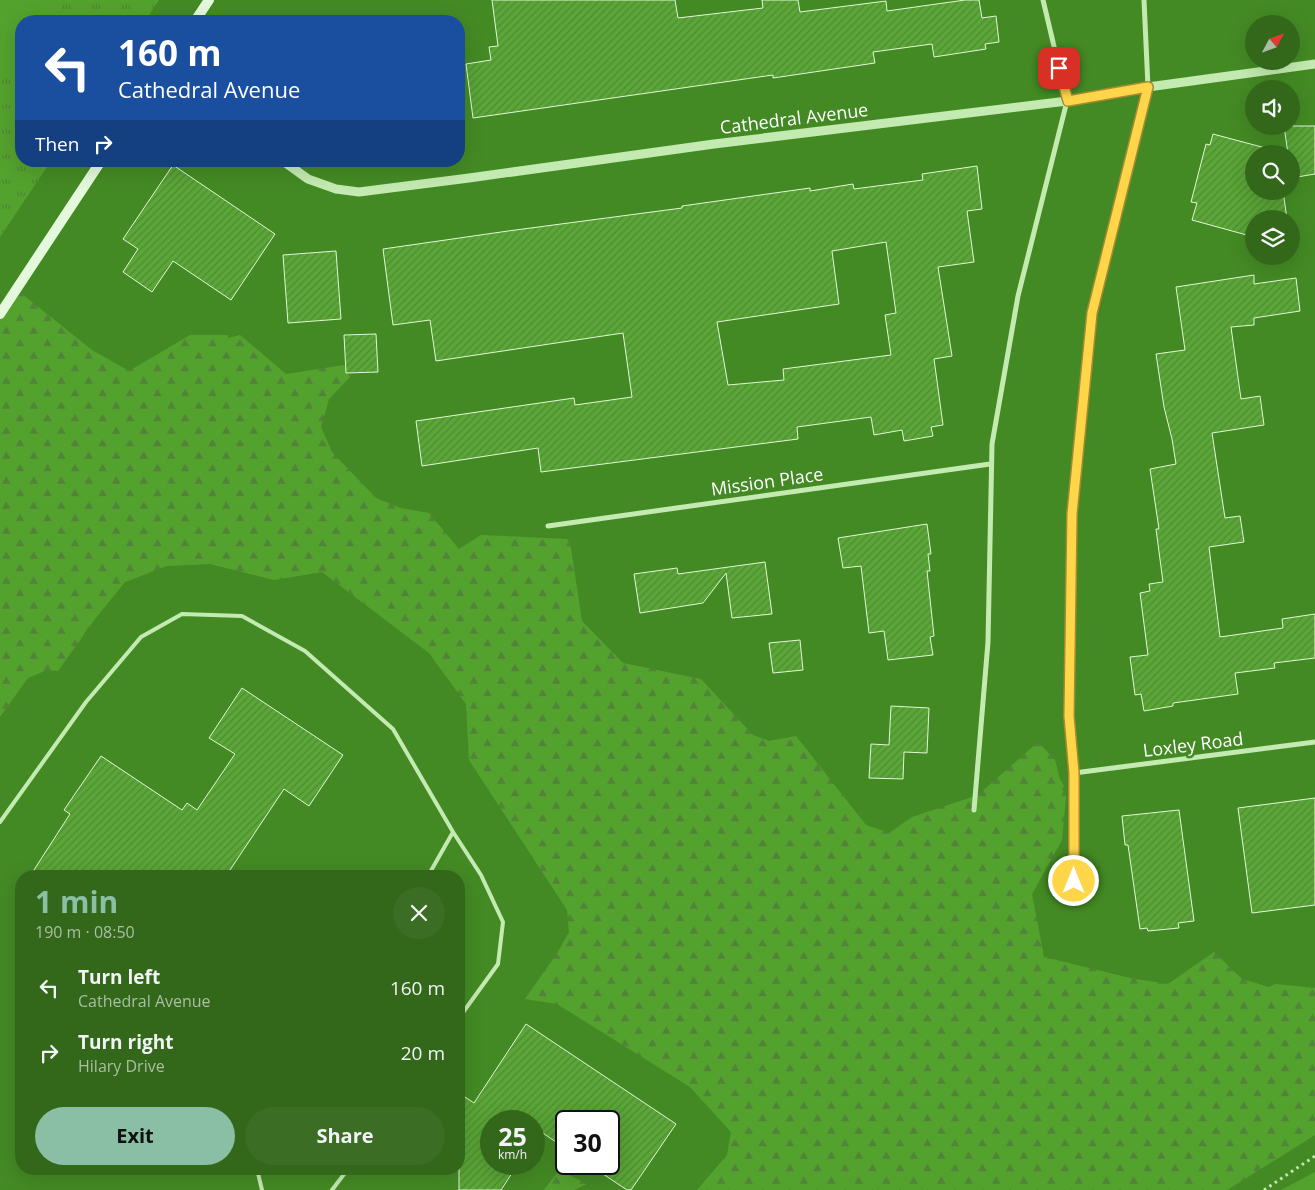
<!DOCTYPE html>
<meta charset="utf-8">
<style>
body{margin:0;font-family:"Open Sans",sans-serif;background:#3b6e24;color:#f1f3f6;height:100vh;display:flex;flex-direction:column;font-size:19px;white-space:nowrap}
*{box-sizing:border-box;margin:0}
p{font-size:16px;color:#a9bea3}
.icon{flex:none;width:28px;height:28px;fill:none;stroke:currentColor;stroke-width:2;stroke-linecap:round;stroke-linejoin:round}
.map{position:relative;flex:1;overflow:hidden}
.sheet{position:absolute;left:15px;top:870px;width:450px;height:305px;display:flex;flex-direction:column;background:#33681b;border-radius:20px;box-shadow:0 5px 20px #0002}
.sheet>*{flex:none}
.hud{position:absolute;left:15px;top:15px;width:450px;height:152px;border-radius:20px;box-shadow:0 5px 20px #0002;background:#1a4fa0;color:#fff;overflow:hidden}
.needle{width:32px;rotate:49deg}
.fabs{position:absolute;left:1245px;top:15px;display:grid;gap:10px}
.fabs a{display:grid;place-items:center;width:55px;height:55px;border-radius:50%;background:#33681b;box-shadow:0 5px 20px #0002;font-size:25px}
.speed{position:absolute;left:480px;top:1110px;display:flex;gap:10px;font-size:25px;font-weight:700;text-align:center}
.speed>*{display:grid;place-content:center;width:65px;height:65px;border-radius:50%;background:#33681b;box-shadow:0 5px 20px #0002;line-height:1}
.speed small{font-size:12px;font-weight:400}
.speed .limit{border:2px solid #111;border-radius:8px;background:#fff;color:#111}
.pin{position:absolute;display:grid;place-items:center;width:42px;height:42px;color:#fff;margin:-21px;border-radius:10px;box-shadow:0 2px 8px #0006}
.me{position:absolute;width:55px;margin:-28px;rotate:0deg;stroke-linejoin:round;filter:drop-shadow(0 0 4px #0008)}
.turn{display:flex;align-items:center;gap:18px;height:105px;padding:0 20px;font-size:22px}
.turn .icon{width:65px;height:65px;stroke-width:2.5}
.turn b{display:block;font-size:35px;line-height:42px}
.then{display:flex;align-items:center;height:48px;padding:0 20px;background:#0003;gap:10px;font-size:19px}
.round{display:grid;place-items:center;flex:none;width:52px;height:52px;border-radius:26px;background:#3b6e24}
.headline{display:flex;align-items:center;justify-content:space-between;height:85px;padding:0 20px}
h1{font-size:30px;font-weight:700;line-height:38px;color:#8abfa5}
.primary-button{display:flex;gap:10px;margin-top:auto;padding:10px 20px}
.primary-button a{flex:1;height:58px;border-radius:30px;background:#8abfa5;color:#111;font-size:20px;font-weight:700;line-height:58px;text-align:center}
.primary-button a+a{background:#3b6e24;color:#f1f3f6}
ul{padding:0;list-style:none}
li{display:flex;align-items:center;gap:15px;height:65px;padding:0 20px}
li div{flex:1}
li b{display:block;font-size:19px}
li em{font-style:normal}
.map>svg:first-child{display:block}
</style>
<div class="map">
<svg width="1315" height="1190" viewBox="0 0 1315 1190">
<defs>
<pattern id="grass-tufts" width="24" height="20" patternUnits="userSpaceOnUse" patternTransform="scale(1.25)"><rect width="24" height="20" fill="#54a22e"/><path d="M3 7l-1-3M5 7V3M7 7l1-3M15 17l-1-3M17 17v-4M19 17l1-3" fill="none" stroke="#518438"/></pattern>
<pattern id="forest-firs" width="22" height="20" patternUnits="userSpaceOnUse" patternTransform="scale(1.25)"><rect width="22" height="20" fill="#54a22e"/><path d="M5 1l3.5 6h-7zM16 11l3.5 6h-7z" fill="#518438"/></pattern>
<pattern id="building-hatch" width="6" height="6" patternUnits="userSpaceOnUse" patternTransform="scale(1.25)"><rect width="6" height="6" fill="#59a734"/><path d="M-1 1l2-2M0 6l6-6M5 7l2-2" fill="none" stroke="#54873c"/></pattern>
</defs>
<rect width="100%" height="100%" fill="#448a24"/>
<path fill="url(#grass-tufts)" d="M 0,0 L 159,0 L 145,21 L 21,21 L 21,161 L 51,161 L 0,237 Z"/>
<path fill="url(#forest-firs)" d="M 17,290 L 92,350 L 129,371 L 190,335 L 228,335 L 228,338 L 240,335 L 286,374 L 344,365 L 350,377 L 329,399 L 321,427 L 332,452 L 376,498 L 400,508 L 429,513 L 459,549 L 481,535 L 567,539 L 570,542 L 582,621 L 623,663 L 701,679 L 753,735 L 769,741 L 796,736 L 866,825 L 889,833 L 912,817 L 978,795 L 1038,742 L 1055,760 L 1060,779 L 1064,786 L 1062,789 L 1066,796 L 1062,840 L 1032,894 L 1044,957 L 1130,978 L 1168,984 L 1214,952 L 1242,979 L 1269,987 L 1275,984 L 1315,988 L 1315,1135 L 1227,1190 L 697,1190 L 727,1155 L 731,1132 L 690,1087 L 557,1004 L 525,999 L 558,952 L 569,932 L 567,910 L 469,760 L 466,704 L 429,653 L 322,572 L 274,580 L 210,564 L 167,566 L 125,582 L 95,619 L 58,671 L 47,670 L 28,678 L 0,717 L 0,317 Z
M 559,1170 L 587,1184 L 574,1190 L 544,1190 Z"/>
<path fill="#54a22e" d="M 0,0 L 52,0 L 38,21 L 21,21 L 21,46 L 0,78 Z
M 1315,1172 L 1315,1190 L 1281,1190 Z"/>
<path fill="url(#building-hatch)" stroke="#e0f8d5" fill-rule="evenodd" d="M 492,0 L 675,0 L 678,18 L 763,8 L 762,0 L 798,0 L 800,12 L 886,1 L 887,11 L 965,0 L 979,0 L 982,18 L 996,16 L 999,42 L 985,44 L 986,49 L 934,57 L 932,44 L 873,52 L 875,63 L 773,78 L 773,75 L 473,118 L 466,64 L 491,60 L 489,47 L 498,46 Z
M 1284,126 L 1315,126 L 1315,174 L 1291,178 L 1291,154 L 1254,154 L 1254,191 L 1283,191 L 1287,219 L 1254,219 L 1254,237 L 1192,220 L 1197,203 L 1191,202 L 1206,144 L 1210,145 L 1213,134 L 1288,154 Z
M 173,165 L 275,234 L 231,300 L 173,261 L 152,292 L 123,272 L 138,249 L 123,239 Z
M 977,166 L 982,209 L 967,211 L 974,262 L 938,267 L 952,356 L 934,359 L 943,425 L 931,427 L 933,436 L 904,441 L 902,430 L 874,435 L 871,417 L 797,427 L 798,439 L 541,472 L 538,448 L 422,466 L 416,421 L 574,398 L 575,405 L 632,397 L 623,333 L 436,361 L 430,320 L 393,325 L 383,249 L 508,231 L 682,208 L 682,206 L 810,188 L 810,191 L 853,184 L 854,189 L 923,180 L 922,174 ZM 886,242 L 896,313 L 885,315 L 891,355 L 783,369 L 784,380 L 728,385 L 717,322 L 839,304 L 832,251 Z
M 336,251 L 341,319 L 288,323 L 283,255 Z
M 1254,275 L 1254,284 L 1296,278 L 1300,311 L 1254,318 L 1254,325 L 1231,327 L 1241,399 L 1260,396 L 1264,425 L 1212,433 L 1225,518 L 1240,516 L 1244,542 L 1209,547 L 1220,637 L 1283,628 L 1282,619 L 1315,614 L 1315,658 L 1274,663 L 1275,668 L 1235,673 L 1238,694 L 1173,703 L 1173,706 L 1144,711 L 1141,694 L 1135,695 L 1130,657 L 1148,655 L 1140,593 L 1150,591 L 1149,584 L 1163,582 L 1156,529 L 1159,529 L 1150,469 L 1176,464 L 1172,439 L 1164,407 L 1156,354 L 1185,350 L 1176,287 Z
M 376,334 L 378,372 L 346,373 L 344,335 Z
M 927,524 L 931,554 L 928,554 L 930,571 L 927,571 L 934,636 L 930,637 L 933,655 L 888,660 L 884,631 L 869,633 L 861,566 L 843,568 L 838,538 Z
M 765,562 L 772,614 L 732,618 L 726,573 L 703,603 L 640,613 L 634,574 L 677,568 L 678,574 Z
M 800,640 L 803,670 L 773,673 L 769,643 Z
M 242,688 L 343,755 L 309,806 L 284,789 L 226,876 L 30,876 L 70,814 L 64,810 L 101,756 L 182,810 L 187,803 L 197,810 L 235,754 L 209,738 Z
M 891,706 L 929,708 L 927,753 L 904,752 L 903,779 L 869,778 L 871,744 L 889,745 Z
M 1315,798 L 1315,905 L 1252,913 L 1238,808 Z
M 1179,810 L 1194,921 L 1178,923 L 1179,928 L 1148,931 L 1147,928 L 1140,929 L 1128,845 L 1125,845 L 1122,816 Z
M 526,1024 L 676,1124 L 631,1190 L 627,1190 L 588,1164 L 609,1164 L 609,1121 L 566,1121 L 566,1149 L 540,1131 L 534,1141 L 534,1121 L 491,1121 L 491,1164 L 518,1164 L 501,1190 L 459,1190 L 459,1093 L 474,1103 Z"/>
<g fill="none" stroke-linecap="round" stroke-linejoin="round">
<path stroke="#c3eab0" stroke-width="3" stroke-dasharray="2.5 4" stroke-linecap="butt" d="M 1264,1190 L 1315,1156"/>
<path stroke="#c3eab0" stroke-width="4" d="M 0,822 L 86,702 L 141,637 L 182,614 L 242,616 L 305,651 L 393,729 L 453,832 L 481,875 L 503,922 L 498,964 L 459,1018
M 428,876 L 453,832
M 257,1169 L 262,1190
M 332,1190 L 348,1169"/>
<path stroke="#c3eab0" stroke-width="5" d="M 548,526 L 990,464
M 1074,773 L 1315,742
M 974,810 L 988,642 L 992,444 L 1018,296 L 1067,101 L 1043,0
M 1073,881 L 1074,773 L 1069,716 L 1072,514 L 1092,313 L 1148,87 L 1144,0"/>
<path stroke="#c3eab0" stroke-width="9" d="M 283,161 L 308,179 L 336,189 L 359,192 L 469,178 L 714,144 L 1067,101 L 1148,87 L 1315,64"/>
<path stroke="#e4f8db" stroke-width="10" d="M 195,21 L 209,0
M 0,314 L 101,161"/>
</g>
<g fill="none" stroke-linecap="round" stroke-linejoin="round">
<defs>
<path id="route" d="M 1059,68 L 1068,101 L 1148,87 L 1092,313 L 1072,514 L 1069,716 L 1074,773 L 1074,881"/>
</defs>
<use href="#route" stroke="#a68a30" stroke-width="12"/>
<use href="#route" stroke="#ffd54a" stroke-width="9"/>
</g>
<g text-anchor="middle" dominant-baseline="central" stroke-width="5" stroke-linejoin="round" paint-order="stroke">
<g font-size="18" fill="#fff" stroke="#448a24">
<text transform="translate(794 118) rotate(-7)">Cathedral Avenue</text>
<text transform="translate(767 481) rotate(-8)">Mission Place</text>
<text transform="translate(1193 744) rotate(-7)">Loxley Road</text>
</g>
</g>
</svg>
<div class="fabs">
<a><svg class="needle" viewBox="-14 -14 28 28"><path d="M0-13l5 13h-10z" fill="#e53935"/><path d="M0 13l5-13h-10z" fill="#a9bea3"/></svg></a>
<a><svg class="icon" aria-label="sound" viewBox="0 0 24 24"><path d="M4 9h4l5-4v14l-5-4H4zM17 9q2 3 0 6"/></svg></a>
<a><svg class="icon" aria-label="search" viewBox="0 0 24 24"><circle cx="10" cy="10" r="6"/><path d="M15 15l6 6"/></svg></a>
<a><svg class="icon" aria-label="layers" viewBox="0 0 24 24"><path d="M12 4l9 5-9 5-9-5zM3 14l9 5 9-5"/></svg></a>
</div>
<div class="speed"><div>25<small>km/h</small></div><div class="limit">30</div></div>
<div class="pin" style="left:1059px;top:68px;background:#d93025"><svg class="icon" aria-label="arrive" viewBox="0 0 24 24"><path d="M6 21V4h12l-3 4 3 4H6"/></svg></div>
<svg class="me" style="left:1074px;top:881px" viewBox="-20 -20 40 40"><circle r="17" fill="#ffd54a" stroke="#fff" stroke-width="3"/><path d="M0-11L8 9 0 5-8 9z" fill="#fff"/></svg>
<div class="hud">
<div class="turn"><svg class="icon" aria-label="left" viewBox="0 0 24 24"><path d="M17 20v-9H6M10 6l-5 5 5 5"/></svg><div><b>160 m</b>Cathedral Avenue</div></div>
<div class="then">Then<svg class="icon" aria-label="right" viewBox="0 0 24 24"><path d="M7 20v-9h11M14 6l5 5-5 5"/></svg></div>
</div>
<section class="sheet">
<div class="headline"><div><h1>1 min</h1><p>190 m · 08:50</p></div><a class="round"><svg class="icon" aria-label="close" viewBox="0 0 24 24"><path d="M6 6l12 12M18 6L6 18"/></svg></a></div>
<ul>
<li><svg class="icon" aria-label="left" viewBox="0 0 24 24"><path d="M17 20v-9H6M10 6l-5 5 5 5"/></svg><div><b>Turn left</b><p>Cathedral Avenue</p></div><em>160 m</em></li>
<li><svg class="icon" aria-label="right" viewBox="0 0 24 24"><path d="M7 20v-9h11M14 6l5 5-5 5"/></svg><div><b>Turn right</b><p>Hilary Drive</p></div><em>20 m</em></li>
</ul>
<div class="primary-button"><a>Exit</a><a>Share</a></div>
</section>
</div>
